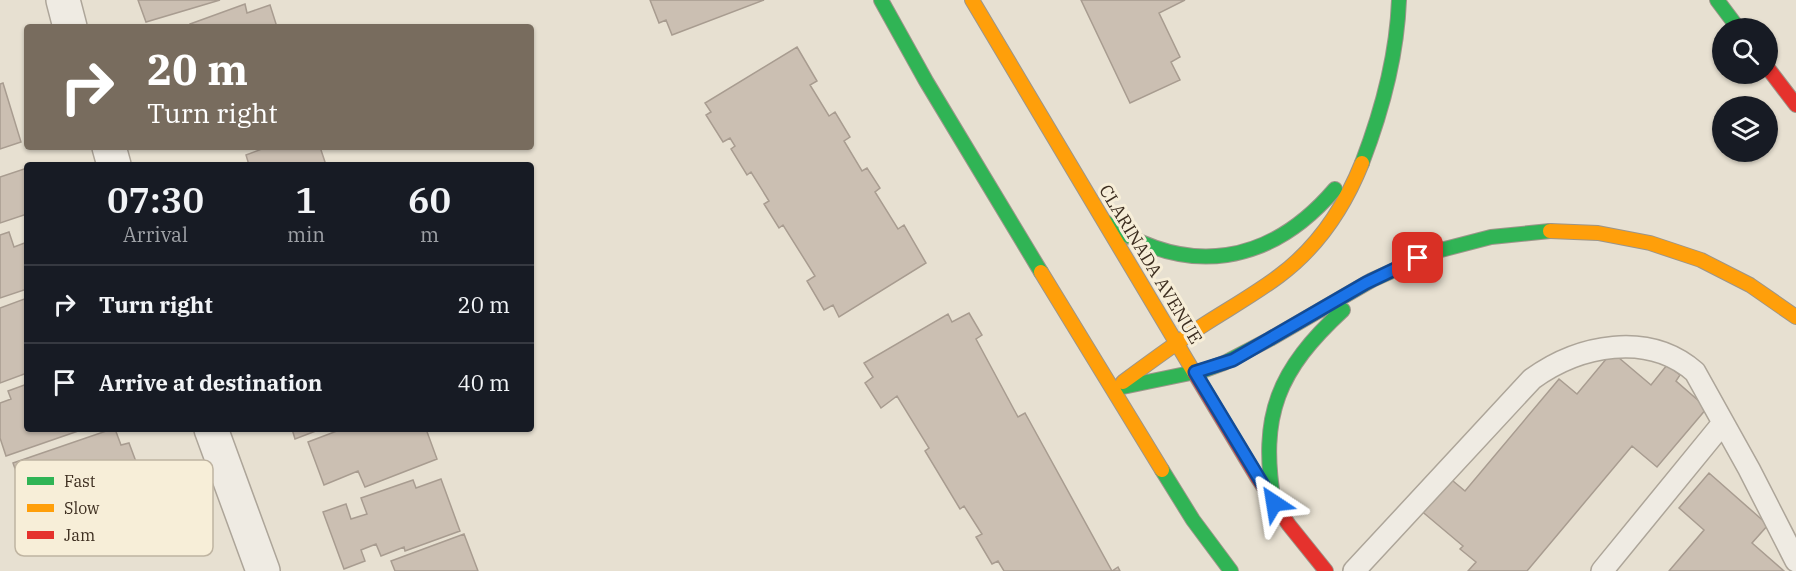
<!DOCTYPE html>
<style>
body{margin:0;font-family:"IBM Plex Serif",serif;background:#242831;color:#f1f3f6;height:100vh;display:flex;flex-direction:column;font-size:22px;white-space:nowrap}
*{box-sizing:border-box;margin:0}
p{font-size:20px;color:#9ea1a6}
.icon{flex:none;width:33px;height:33px;fill:none;stroke:currentColor;stroke-width:2;stroke-linecap:round;stroke-linejoin:round}
.map{position:relative;flex:1;overflow:hidden}
.details{position:absolute;left:24px;top:162px;width:510px;height:270px;display:flex;flex-direction:column;background:#171b24;border-radius:6px;box-shadow:0 2px 4px #0004}
.details>*{flex:none}
.hud{position:absolute;left:24px;top:24px;width:510px;height:126px;border-radius:6px;box-shadow:0 2px 4px #0004;background:#786c5e;color:#fff;overflow:hidden}
.fabs{position:absolute;left:1712px;top:18px;display:grid;gap:12px}
.fabs a{display:grid;place-items:center;width:66px;height:66px;border-radius:50%;background:#171b24;box-shadow:0 2px 4px #0004;font-size:30px}
.pin{position:absolute;display:grid;place-items:center;width:51px;height:51px;color:#fff;margin:-26px;border-radius:12px;box-shadow:0 3px 9px #0006}
.me{position:absolute;width:66px;margin:-33px;rotate:327deg;stroke-linejoin:round;filter:drop-shadow(0 0 4px #0008)}
.turn{display:flex;align-items:center;gap:21px;height:126px;padding:0 24px;font-size:27px}
.turn .icon{width:78px;height:78px;stroke-width:2.5}
.turn b{display:block;font-size:42px;line-height:51px}
.eta{display:flex;justify-content:space-evenly;align-items:center;height:102px;text-align:center}
.eta b{font-size:36px;font-weight:600;line-height:42px}
ul{padding:0;list-style:none}
li{display:flex;align-items:center;gap:18px;height:78px;padding:0 24px;border-top:2px solid #363941}
li div{flex:1}
li b{display:block;font-size:22px}
li em{font-style:normal}
.map>svg:first-child{display:block}
</style>
<div class="map">
<svg width="1796" height="571" viewBox="0 0 1796 571">
<rect width="100%" height="100%" fill="#e7e0d1"/>
<path fill="#cbbfb2" stroke="#a89c90" stroke-width="1.5" d="M 138,0 L 220,0 L 146,22 Z
M 650,0 L 764,0 L 672,35 L 666,20 L 659,23 Z
M 1081,0 L 1185,0 L 1159,13 L 1180,57 L 1171,62 L 1180,80 L 1130,103 Z
M 245,4 L 247,13 L 270,5 L 277,27 L 191,27 L 190,24 Z
M 797,47 L 817,81 L 810,85 L 829,116 L 835,112 L 850,137 L 844,141 L 862,171 L 867,168 L 880,188 L 875,192 L 898,229 L 904,225 L 926,263 L 839,317 L 833,305 L 824,310 L 807,281 L 815,276 L 783,225 L 779,228 L 764,204 L 769,201 L 751,172 L 747,175 L 731,149 L 735,146 L 730,138 L 723,142 L 706,115 L 711,112 L 705,103 Z
M 3,83 L 21,142 L 0,149 L 0,84 Z
M 267,147 L 320,147 L 326,165 L 249,165 L 246,155 Z
M 27,168 L 27,214 L 0,223 L 0,177 Z
M 9,232 L 14,247 L 27,242 L 27,289 L 0,298 L 0,235 Z
M 27,298 L 27,373 L 0,383 L 0,308 Z
M 969,313 L 982,335 L 976,339 L 1018,417 L 1025,413 L 1112,571 L 1118,567 L 1120,571 L 1004,571 L 998,561 L 992,564 L 976,537 L 982,534 L 964,506 L 960,509 L 925,451 L 929,448 L 897,396 L 881,408 L 865,383 L 873,377 L 864,363 L 948,314 L 952,322 Z
M 1612,352 L 1651,385 L 1667,365 L 1680,375 L 1676,381 L 1707,408 L 1657,467 L 1632,446 L 1527,571 L 1468,571 L 1476,562 L 1460,549 L 1463,546 L 1419,509 L 1447,476 L 1465,491 L 1559,379 L 1577,394 Z
M 27,384 L 27,429 L 84,429 L 6,456 L 0,438 L 0,403 L 11,399 L 8,391 Z
M 112,429 L 115,429 L 121,445 L 129,443 L 138,467 L 101,479 L 106,496 L 28,524 L 16,490 L 22,488 L 13,463 Z
M 292,429 L 321,429 L 295,439 Z
M 342,429 L 426,429 L 437,459 L 365,487 L 358,471 L 324,485 L 308,442 Z
M 1709,473 L 1768,525 L 1752,543 L 1784,571 L 1669,571 L 1704,530 L 1679,508 Z
M 441,479 L 460,531 L 405,551 L 404,547 L 381,556 L 376,544 L 361,550 L 365,561 L 344,569 L 323,512 L 346,504 L 351,519 L 367,514 L 361,498 L 413,480 L 416,488 Z
M 464,534 L 478,571 L 395,571 L 391,561 Z"/>
<g fill="none" stroke-linecap="round" stroke-linejoin="round">
<defs>
<path id="lane" d="M 1354,571 L 1532,379 C 1579,345 1648,331 1695,372 L 1749,469 L 1796,561
M 1602,571 L 1723,423"/>
<path id="street" d="M 63,0 L 70,27
M 109,147 L 114,165
M 211,429 L 263,571"/>
<path id="fast" d="M 881,0 L 926,81 L 1041,272
M 1717,0 L 1738,28
M 1362,163 C 1382,111 1397,56 1399,0
M 1105,222 C 1188,278 1270,265 1335,189
M 1113,389 L 1205,370 L 1224,363 L 1270,339 L 1372,280 L 1437,251 L 1491,237 L 1550,231
M 1162,470 L 1193,520 L 1231,571
M 1274,503 C 1259,415 1278,370 1343,310"/>
<path id="slow" d="M 972,0 L 1195,374
M 1550,231 L 1598,233 L 1650,243 L 1701,260 L 1750,285 L 1796,317
M 1041,272 L 1162,470
M 1123,382 C 1150,362 1177,342 1205,324 C 1230,308 1255,294 1279,276 C 1318,247 1344,208 1362,163"/>
<path id="jam" d="M 1767,67 L 1796,105
M 1195,374 L 1257,477 L 1289,525 L 1326,571"/>
</defs>
<use href="#lane" stroke="#ada599" stroke-width="24"/>
<use href="#street" stroke="#ada599" stroke-width="36"/>
<use href="#fast" stroke="#9c958a" stroke-width="16"/>
<use href="#slow" stroke="#9c958a" stroke-width="16"/>
<use href="#jam" stroke="#9c958a" stroke-width="16"/>
<use href="#lane" stroke="#efebe3" stroke-width="21"/>
<use href="#street" stroke="#efebe3" stroke-width="33"/>
<use href="#fast" stroke="#30b455" stroke-width="14"/>
<use href="#slow" stroke="#ff9f0a" stroke-width="14"/>
<use href="#jam" stroke="#e5322d" stroke-width="14"/>
</g>
<g fill="none" stroke-linecap="round" stroke-linejoin="round">
<defs>
<path id="route" d="M 1274,503 L 1195,372 L 1233,360 L 1366,283 L 1418,258"/>
</defs>
<use href="#route" stroke="#114b97" stroke-width="15"/>
<use href="#route" stroke="#1a73e8" stroke-width="10"/>
</g>
<g text-anchor="middle" dominant-baseline="central" stroke-width="6" stroke-linejoin="round" paint-order="stroke">
<g font-size="18" fill="#3d2e20" stroke="#f7eed8">
<text transform="translate(1151 264) rotate(59)">CLARINADA AVENUE</text>
</g>
</g>
<rect x="15" y="460" width="198" height="96" rx="9" fill="#f7eed8" stroke="#bfb4a1" stroke-width="1.5"/>
<rect x="27" y="477" width="27" height="8" fill="#30b455"/>
<rect x="27" y="504" width="27" height="8" fill="#ff9f0a"/>
<rect x="27" y="531" width="27" height="8" fill="#e5322d"/>
<g font-size="16" fill="#3d2e20">
<text x="64" y="487">Fast</text>
<text x="64" y="514">Slow</text>
<text x="64" y="541">Jam</text>
</g>
</svg>
<div class="fabs">
<a><svg class="icon" aria-label="search" viewBox="0 0 24 24"><circle cx="10" cy="10" r="6"/><path d="M15 15l6 6"/></svg></a>
<a><svg class="icon" aria-label="layers" viewBox="0 0 24 24"><path d="M12 4l9 5-9 5-9-5zM3 14l9 5 9-5"/></svg></a>
</div>
<div class="pin" style="left:1418px;top:258px;background:#d93025"><svg class="icon" aria-label="arrive" viewBox="0 0 24 24"><path d="M6 21V4h12l-3 4 3 4H6"/></svg></div>
<svg class="me" style="left:1274px;top:503px" viewBox="-20 -20 40 40"><path d="M0-17L14 15 0 8-14 15z" fill="#1a73e8" stroke="#fff" stroke-width="4"/></svg>
<div class="hud">
<div class="turn"><svg class="icon" aria-label="right" viewBox="0 0 24 24"><path d="M7 20v-9h11M14 6l5 5-5 5"/></svg><div><b>20 m</b>Turn right</div></div>
</div>
<section class="details">
<div class="eta">
<div><b>07:30</b><p>Arrival</p></div>
<div><b>1</b><p>min</p></div>
<div><b>60</b><p>m</p></div>
</div>
<ul>
<li><svg class="icon" aria-label="right" viewBox="0 0 24 24"><path d="M7 20v-9h11M14 6l5 5-5 5"/></svg><div><b>Turn right</b></div><em>20 m</em></li>
<li><svg class="icon" aria-label="arrive" viewBox="0 0 24 24"><path d="M6 21V4h12l-3 4 3 4H6"/></svg><div><b>Arrive at destination</b></div><em>40 m</em></li>
</ul>
</section>
</div>
